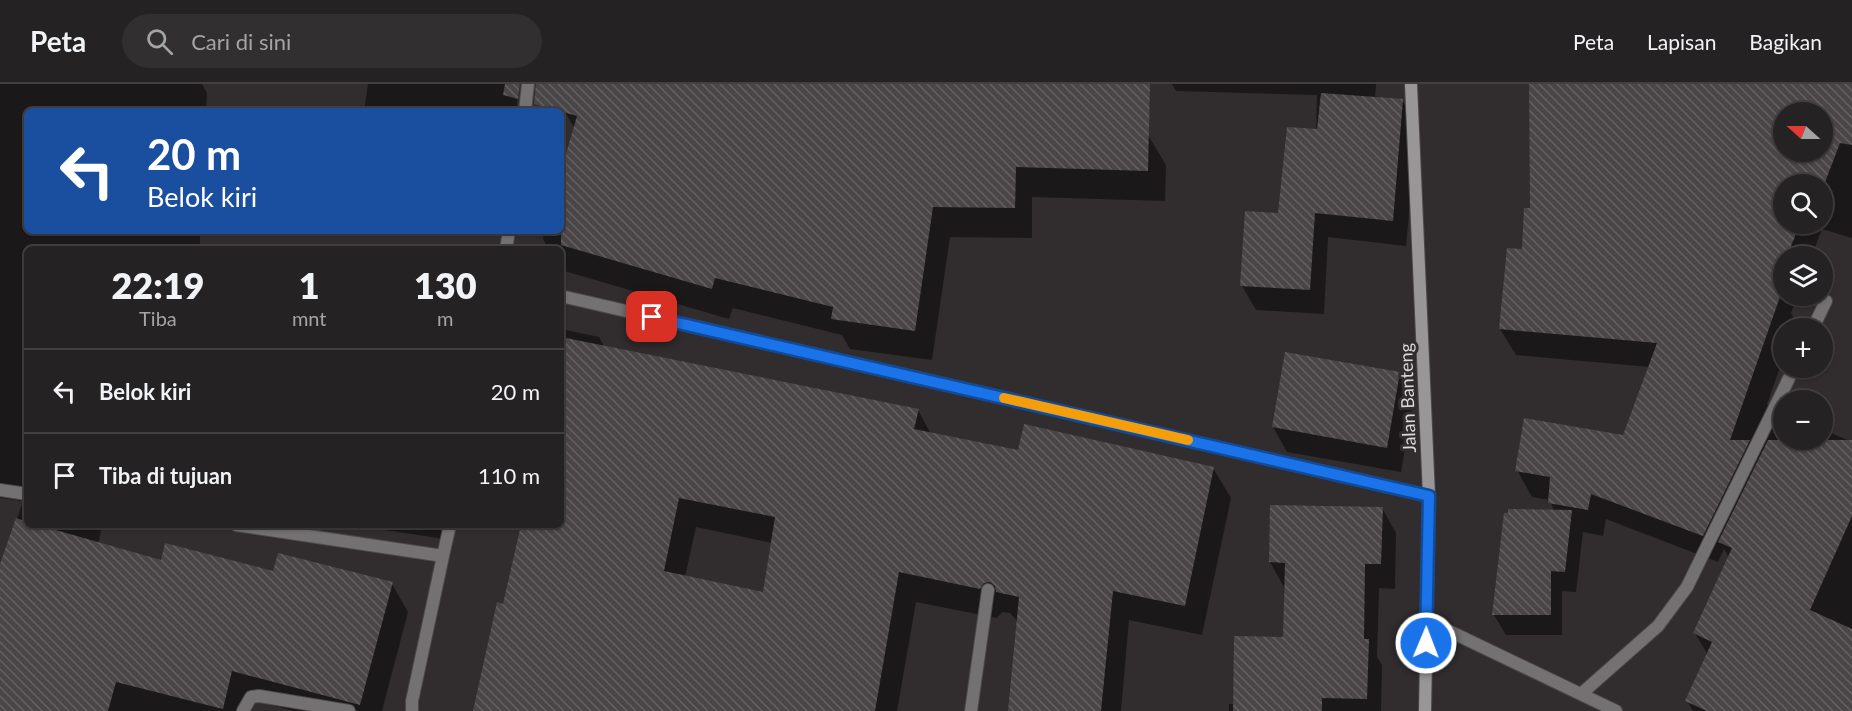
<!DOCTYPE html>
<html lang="id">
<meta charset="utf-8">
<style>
body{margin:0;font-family:Lato,sans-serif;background:#312f30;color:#f1f3f6;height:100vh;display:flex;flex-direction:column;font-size:22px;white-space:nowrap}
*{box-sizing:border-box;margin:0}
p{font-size:20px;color:#a3a4a6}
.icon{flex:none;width:33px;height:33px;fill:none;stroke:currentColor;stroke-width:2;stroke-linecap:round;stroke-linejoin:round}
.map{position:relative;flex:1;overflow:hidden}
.drawer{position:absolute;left:24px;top:162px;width:540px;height:282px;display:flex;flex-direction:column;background:#252223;border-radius:9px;box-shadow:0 2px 4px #0004,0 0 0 2px #423f41}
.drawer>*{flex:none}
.hud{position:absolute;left:24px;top:24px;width:540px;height:126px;border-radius:9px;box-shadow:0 2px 4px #0004,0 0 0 2px #423f41;background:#1a4fa0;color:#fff;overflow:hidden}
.needle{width:39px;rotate:291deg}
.fabs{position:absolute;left:1773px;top:18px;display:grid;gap:12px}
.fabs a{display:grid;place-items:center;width:60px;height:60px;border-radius:50%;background:#252223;box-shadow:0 2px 4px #0004,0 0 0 2px #423f41;font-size:30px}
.pin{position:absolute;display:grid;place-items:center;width:51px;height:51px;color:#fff;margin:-26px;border-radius:12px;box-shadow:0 3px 9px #0006}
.me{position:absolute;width:66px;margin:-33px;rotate:1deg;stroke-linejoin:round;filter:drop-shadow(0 0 4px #0008)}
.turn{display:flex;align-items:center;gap:21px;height:126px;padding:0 24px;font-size:27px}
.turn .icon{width:78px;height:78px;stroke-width:2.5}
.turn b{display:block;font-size:42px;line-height:51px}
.eta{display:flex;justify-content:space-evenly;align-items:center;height:102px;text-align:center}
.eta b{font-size:36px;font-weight:800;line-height:42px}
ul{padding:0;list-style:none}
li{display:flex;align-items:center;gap:18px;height:84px;padding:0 24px;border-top:2px solid #423f41}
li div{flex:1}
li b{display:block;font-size:22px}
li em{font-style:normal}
header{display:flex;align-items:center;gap:36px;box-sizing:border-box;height:84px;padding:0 30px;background:#252223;border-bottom:2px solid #423f41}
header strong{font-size:28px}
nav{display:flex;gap:33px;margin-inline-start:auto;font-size:21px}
.search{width:420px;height:54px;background:#312f30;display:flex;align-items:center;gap:15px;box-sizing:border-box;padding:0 21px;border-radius:33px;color:#a3a4a6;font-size:22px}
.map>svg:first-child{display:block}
</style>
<header>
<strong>Peta</strong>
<div class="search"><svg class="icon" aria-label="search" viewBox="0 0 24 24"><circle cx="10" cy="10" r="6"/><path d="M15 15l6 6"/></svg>Cari di sini</div>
<nav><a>Peta</a><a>Lapisan</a><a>Bagikan</a></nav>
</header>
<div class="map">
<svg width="1852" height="627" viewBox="0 0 1852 627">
<defs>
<pattern id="building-back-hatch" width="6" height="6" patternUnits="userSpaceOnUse" patternTransform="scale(1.5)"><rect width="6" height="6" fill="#4a4648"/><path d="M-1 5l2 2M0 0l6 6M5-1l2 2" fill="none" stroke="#646062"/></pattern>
</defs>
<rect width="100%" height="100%" fill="#312d2f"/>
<path fill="#0007" fill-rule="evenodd" d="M 0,0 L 202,0 L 207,9 L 206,27 L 27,27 L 27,147 L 200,147 L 200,165 L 27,165 L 27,441 L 102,441 L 98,461 L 162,477 L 392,500 L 408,528 L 382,627 L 294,627 L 242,614 L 241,627 L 0,627 L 0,485 L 23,417 L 0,414 Z
M 368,0 L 520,0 L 516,27 L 364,27 Z
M 573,0 L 1035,0 L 1148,51 L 1166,81 L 1165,117 L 1032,113 L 1032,154 L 950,153 L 932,276 L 850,265 L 842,251 L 733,224 L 729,235 L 561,186 L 561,165 L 548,165 L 543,155 L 545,147 L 561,147 L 561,93 L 575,45 L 565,28 Z
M 1172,0 L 1376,0 L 1375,14 L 1402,16 L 1417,41 L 1406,162 L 1328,153 L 1324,230 L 1256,226 L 1242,202 L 1279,131 L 1316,47 L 1317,11 L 1176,7 Z
M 1530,0 L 1852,0 L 1852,154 L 1822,145 L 1812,172 L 1784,172 L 1784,212 L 1797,212 L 1791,229 L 1796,238 L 1793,244 L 1784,244 L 1784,272 L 1767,320 L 1778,339 L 1784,328 L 1784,356 L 1822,356 L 1822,345 L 1852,358 L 1852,627 L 1693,627 L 1687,617 L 1708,571 L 1695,549 L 1729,474 L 1724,465 L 1718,478 L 1606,435 L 1603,452 L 1583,448 L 1576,508 L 1562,507 L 1562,551 L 1506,551 L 1494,531 L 1554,427 L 1550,416 L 1532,413 L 1517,386 L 1624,352 L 1650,283 L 1516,271 L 1500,245 L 1523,166 L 1532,126 ZM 1784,28 L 1822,28 L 1822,68 L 1784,68 ZM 1784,100 L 1822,100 L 1822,140 L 1784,140 Z
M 561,245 L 599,253 L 605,264 L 918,326 L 931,350 L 1019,368 L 1213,384 L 1231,414 L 1202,551 L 1129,536 L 1121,627 L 1009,627 L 1018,538 L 1010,529 L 1002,528 L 997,534 L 916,518 L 897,627 L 475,627 L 505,521 L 522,441 L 561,441 ZM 696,443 L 772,459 L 765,510 L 685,493 Z
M 1399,289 L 1414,314 L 1401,388 L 1287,368 L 1273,343 Z
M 1271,422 L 1382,424 L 1396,449 L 1395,505 L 1379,504 L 1377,573 L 1382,581 L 1381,627 L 1229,627 L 1229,620 L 1234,620 L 1285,555 L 1284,503 L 1270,478 Z
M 352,441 L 446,441 L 444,455 Z"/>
<path fill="url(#building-back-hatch)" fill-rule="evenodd" d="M 505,0 L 520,0 L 518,15 L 503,11 Z
M 536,0 L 1150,0 L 1148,87 L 1016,83 L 1015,124 L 933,123 L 915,247 L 831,235 L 833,223 L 715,194 L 712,205 L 561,161 L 561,87 L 577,32 L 534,20 Z
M 1529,0 L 1852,0 L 1852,61 L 1840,59 L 1822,106 L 1822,100 L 1784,100 L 1784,140 L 1800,140 L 1787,172 L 1784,172 L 1784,183 L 1775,208 L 1781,210 L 1730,356 L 1750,356 L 1703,452 L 1591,410 L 1588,426 L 1548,419 L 1550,393 L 1515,387 L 1524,334 L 1623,351 L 1657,259 L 1499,245 L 1507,164 L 1522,165 L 1524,124 L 1530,124 ZM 1784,28 L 1822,28 L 1822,68 L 1784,68 Z
M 1321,9 L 1403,15 L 1393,137 L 1315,129 L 1310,206 L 1240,202 L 1245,127 L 1278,129 L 1287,43 L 1317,45 Z
M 561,253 L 919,325 L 914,345 L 1018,366 L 1024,340 L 1214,383 L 1185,522 L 1113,507 L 1101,627 L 1008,627 L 1019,513 L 996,508 L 995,502 L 990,498 L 984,499 L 980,505 L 899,488 L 875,627 L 473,627 L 497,518 L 503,520 L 521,441 L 561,441 ZM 679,414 L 775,433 L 763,508 L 664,487 Z
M 1285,268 L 1400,288 L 1387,364 L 1272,343 Z
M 1768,356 L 1852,356 L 1852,432 L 1810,526 L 1852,545 L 1852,627 L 1707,627 L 1685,617 L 1712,558 L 1693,549 L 1732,464 L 1718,458 Z
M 1270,421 L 1383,423 L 1381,480 L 1365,480 L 1364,555 L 1369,555 L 1367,615 L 1322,614 L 1322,627 L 1233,627 L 1234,552 L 1283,553 L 1285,479 L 1269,478 Z
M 1508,425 L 1572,426 L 1565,488 L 1551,487 L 1551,531 L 1492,531 L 1504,429 L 1508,429 Z
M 16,434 L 27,438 L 27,441 L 38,441 L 161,476 L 165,459 L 273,487 L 278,469 L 393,498 L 360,621 L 232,587 L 223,625 L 116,598 L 108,627 L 0,627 L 0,480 Z"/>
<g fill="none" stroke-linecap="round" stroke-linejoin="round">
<defs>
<path id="street" d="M 525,27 L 528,0
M 506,165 L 509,147
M 561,212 L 1429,412
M 1813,244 L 1826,217
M 0,406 L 27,410
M 236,441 L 443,472 L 450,441
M 1426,536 L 1616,627
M 1581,610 L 1658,542 L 1687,503 L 1794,284
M 243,627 L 251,613 L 259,612 L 349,627
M 412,627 L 412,617 L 443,472
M 971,627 L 988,506"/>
<path id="secondary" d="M 1411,0 L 1429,412 L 1425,627"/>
</defs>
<use href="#street" stroke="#4c484a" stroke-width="14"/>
<use href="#secondary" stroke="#4c484a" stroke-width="14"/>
<use href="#street" stroke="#737172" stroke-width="12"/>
<use href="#secondary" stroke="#999698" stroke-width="12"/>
</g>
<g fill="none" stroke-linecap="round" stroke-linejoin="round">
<defs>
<path id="route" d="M 652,233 L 1429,412 L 1426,559"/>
</defs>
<use href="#route" stroke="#114b97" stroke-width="15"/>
<use href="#route" stroke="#1a73e8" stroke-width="10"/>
<path stroke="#f59e0b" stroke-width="10" d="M 1004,314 L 1188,356"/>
</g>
<g text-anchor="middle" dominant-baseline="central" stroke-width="6" stroke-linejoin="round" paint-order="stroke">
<g font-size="18" fill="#dad8d9" stroke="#312d2f">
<text transform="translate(1407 314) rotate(-92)">Jalan Banteng</text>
</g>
</g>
</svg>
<div class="fabs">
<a><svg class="needle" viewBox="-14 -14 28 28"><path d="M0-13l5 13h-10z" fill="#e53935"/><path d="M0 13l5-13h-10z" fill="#a3a4a6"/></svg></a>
<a><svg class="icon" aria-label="search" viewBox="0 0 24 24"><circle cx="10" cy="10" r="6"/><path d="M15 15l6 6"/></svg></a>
<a><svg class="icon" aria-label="layers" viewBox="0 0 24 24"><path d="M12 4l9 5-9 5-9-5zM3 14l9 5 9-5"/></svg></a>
<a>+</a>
<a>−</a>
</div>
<div class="pin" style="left:652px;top:233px;background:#d93025"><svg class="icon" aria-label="arrive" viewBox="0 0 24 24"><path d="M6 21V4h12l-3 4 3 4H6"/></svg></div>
<svg class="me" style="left:1426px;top:559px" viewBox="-20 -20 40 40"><circle r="17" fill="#1a73e8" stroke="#fff" stroke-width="3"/><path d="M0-11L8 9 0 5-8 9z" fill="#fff"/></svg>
<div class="hud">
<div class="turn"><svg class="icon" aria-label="left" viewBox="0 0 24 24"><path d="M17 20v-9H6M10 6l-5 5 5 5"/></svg><div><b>20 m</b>Belok kiri</div></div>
</div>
<section class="drawer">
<div class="eta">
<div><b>22:19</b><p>Tiba</p></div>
<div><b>1</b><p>mnt</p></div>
<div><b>130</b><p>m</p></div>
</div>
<ul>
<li><svg class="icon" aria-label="left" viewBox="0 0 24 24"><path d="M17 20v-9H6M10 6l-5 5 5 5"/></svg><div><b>Belok kiri</b></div><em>20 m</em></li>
<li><svg class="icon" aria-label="arrive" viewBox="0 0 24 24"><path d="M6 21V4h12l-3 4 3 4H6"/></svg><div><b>Tiba di tujuan</b></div><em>110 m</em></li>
</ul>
</section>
</div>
